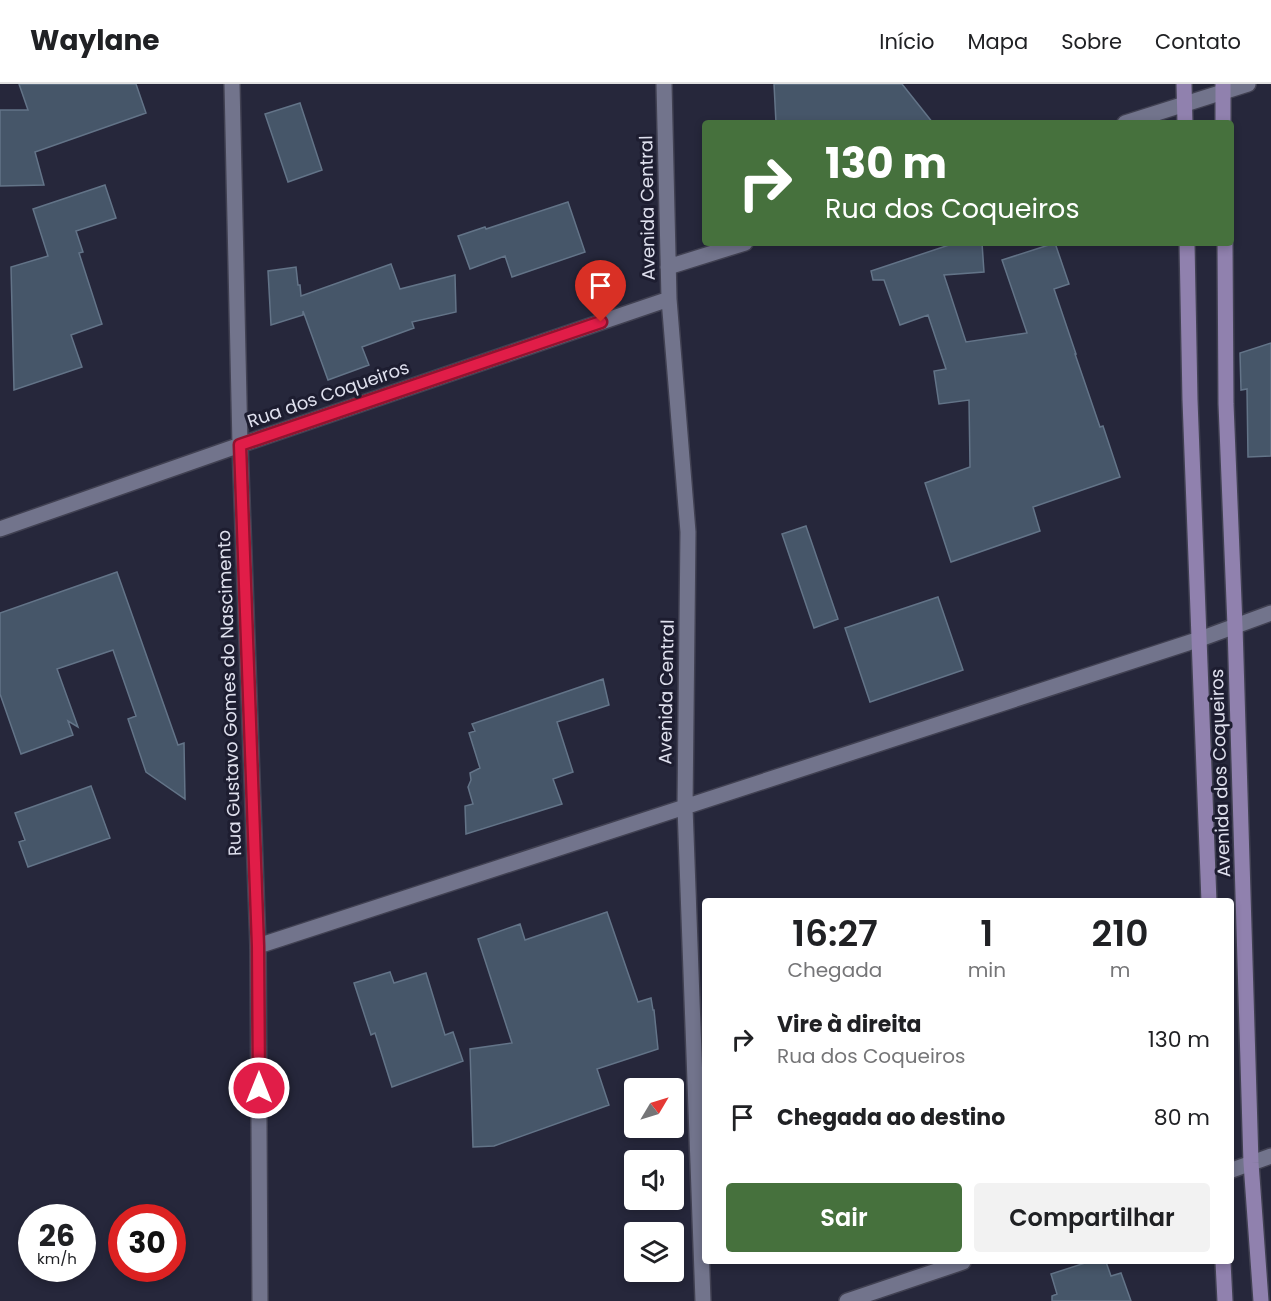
<!DOCTYPE html>
<html lang="pt">
<meta charset="utf-8">
<style>
body{margin:0;font-family:Poppins,sans-serif;background:#f2f2f2;color:#202124;height:100vh;display:flex;flex-direction:column;font-size:22px;white-space:nowrap}
*{box-sizing:border-box;margin:0}
p{font-size:20px;color:#757577}
.icon{flex:none;width:33px;height:33px;fill:none;stroke:currentColor;stroke-width:2;stroke-linecap:round;stroke-linejoin:round}
.map{position:relative;flex:1;overflow:hidden}
.panel{position:absolute;left:702px;top:814px;width:532px;height:366px;display:flex;flex-direction:column;background:#fff;border-radius:6px;box-shadow:0 3px 9px #0003}
.panel>*{flex:none}
.guide{position:absolute;left:702px;top:36px;width:532px;height:126px;border-radius:6px;box-shadow:0 3px 9px #0003;background:#46713d;color:#fff;overflow:hidden}
.needle{width:39px;rotate:52deg}
.buttons{position:absolute;left:624px;top:994px;display:grid;gap:12px}
.buttons a{display:grid;place-items:center;width:60px;height:60px;border-radius:6px;background:#fff;box-shadow:0 3px 9px #0003;font-size:30px}
.speed{position:absolute;left:18px;top:1120px;display:flex;gap:12px;font-size:30px;font-weight:700;text-align:center}
.speed>*{display:grid;place-content:center;width:78px;height:78px;border-radius:50%;background:#fff;box-shadow:0 3px 9px #0003;line-height:1}
.speed small{font-size:15px;font-weight:400}
.speed .limit{border:9px solid #d22;background:#fff;color:#111}
.pin{position:absolute;display:grid;place-items:center;width:51px;height:51px;color:#fff;margin:-62px -26px;border-radius:50% 50% 50% 0;rotate:-45deg;box-shadow:0 0 6px #0007}
.pin .icon{rotate:45deg}
.me{position:absolute;width:66px;margin:-33px;rotate:0deg;stroke-linejoin:round;filter:drop-shadow(0 0 4px #0008)}
.turn{display:flex;align-items:center;gap:21px;height:126px;padding:0 24px;font-size:27px}
.turn .icon{width:78px;height:78px;stroke-width:2.5}
.turn b{display:block;font-size:42px;line-height:51px}
.eta{display:flex;justify-content:space-evenly;align-items:center;height:102px;text-align:center}
.eta b{font-size:36px;font-weight:600;line-height:42px}
.action{display:flex;gap:12px;margin-top:auto;padding:12px 24px}
.action a{flex:1;height:69px;border-radius:6px;background:#46713d;color:#fff;font-size:24px;font-weight:600;line-height:69px;text-align:center}
.action a+a{background:#f2f2f2;color:#202124}
ul{padding:0;list-style:none}
li{display:flex;align-items:center;gap:18px;height:78px;padding:0 24px}
li div{flex:1}
li b{display:block;font-size:22px}
li em{font-style:normal}
header{display:flex;align-items:center;gap:36px;box-sizing:border-box;height:84px;padding:0 30px;background:#fff;border-bottom:2px solid #e0e0e0}
header strong{font-size:28px}
nav{display:flex;gap:33px;margin-inline-start:auto;font-size:21px}
.map>svg:first-child{display:block}
</style>
<header>
<strong>Waylane</strong>
<nav><a>Início</a><a>Mapa</a><a>Sobre</a><a>Contato</a></nav>
</header>
<div class="map">
<svg width="1271" height="1217" viewBox="0 0 1271 1217">
<rect width="100%" height="100%" fill="#26273b"/>
<path fill="#465669" stroke="#637488" stroke-width="1.5" d="M 19,0 L 136,0 L 146,29 L 35,68 L 44,101 L 0,102 L 0,26 L 28,26 Z
M 774,0 L 902,0 L 933,39 L 776,39 Z
M 300,19 L 322,86 L 288,98 L 265,30 Z
M 105,101 L 116,134 L 76,147 L 83,168 L 79,169 L 102,240 L 71,251 L 82,283 L 14,306 L 11,183 L 48,172 L 33,125 Z
M 568,118 L 585,168 L 512,193 L 505,172 L 470,185 L 458,152 L 485,143 L 486,145 Z
M 955,159 L 982,159 L 984,188 L 944,191 L 966,258 L 1027,249 L 1002,176 L 1055,159 L 1069,200 L 1054,205 L 1076,270 L 1075,270 L 1100,343 L 1103,342 L 1120,393 L 1033,423 L 1040,447 L 951,478 L 925,399 L 970,383 L 969,316 L 939,320 L 934,287 L 946,285 L 928,231 L 900,241 L 884,196 L 873,196 L 871,187 Z
M 391,180 L 400,205 L 455,191 L 456,228 L 412,238 L 414,244 L 362,263 L 369,281 L 328,296 L 303,227 L 303,231 L 271,241 L 268,187 L 296,183 L 298,201 L 300,201 L 301,212 Z
M 1271,259 L 1271,372 L 1248,373 L 1247,305 L 1241,306 L 1240,269 Z
M 806,442 L 838,535 L 814,544 L 782,450 Z
M 117,488 L 178,661 L 184,659 L 185,715 L 146,688 L 128,635 L 136,632 L 113,566 L 57,585 L 78,643 L 68,637 L 73,651 L 21,670 L 0,610 L 0,529 Z
M 938,513 L 963,586 L 870,618 L 845,544 Z
M 603,595 L 609,621 L 557,638 L 573,688 L 553,695 L 562,720 L 466,750 L 465,722 L 473,720 L 468,703 L 471,696 L 470,689 L 480,684 L 469,649 L 475,647 L 472,640 Z
M 91,702 L 110,754 L 28,783 L 19,758 L 25,756 L 15,729 Z
M 607,828 L 638,918 L 651,914 L 653,926 L 654,926 L 658,965 L 597,985 L 609,1021 L 494,1062 L 473,1063 L 470,965 L 512,959 L 478,855 L 520,840 L 525,856 Z
M 390,888 L 394,899 L 426,889 L 445,951 L 453,948 L 463,977 L 392,1003 L 375,949 L 371,951 L 354,899 Z
M 1088,1178 L 1106,1178 L 1111,1192 L 1121,1189 L 1131,1217 L 1052,1217 L 1052,1212 L 1057,1210 L 1051,1190 Z"/>
<g fill="none" stroke-linecap="round" stroke-linejoin="round">
<defs>
<path id="street" d="M 232,0 L 240,361 L 258,862 L 260,1217
M 664,0 L 669,215 L 688,448 L 685,723 L 703,1217
M 1125,39 L 1248,0
M 668,183 L 745,159
M 0,445 L 240,361 L 669,215
M 258,862 L 1200,555 L 1271,529
M 1232,1086 L 1271,1072
M 847,1217 L 963,1178"/>
<path id="secondary" d="M 1184,0 L 1185,39
M 1223,0 L 1223,39
M 1187,159 L 1190,316 L 1209,818
M 1225,159 L 1226,320 L 1235,542 L 1251,1079 L 1261,1217
M 1223,1178 L 1225,1217"/>
</defs>
<use href="#street" stroke="#414152" stroke-width="18"/>
<use href="#secondary" stroke="#414152" stroke-width="18"/>
<use href="#street" stroke="#72748c" stroke-width="15"/>
<use href="#secondary" stroke="#9081ae" stroke-width="15"/>
</g>
<g fill="none" stroke-linecap="round" stroke-linejoin="round">
<defs>
<path id="route" d="M 259,1004 L 258,862 L 240,361 L 601,238"/>
</defs>
<use href="#route" stroke="#92132f" stroke-width="15"/>
<use href="#route" stroke="#e11d48" stroke-width="10"/>
</g>
<g text-anchor="middle" dominant-baseline="central" stroke-width="6" stroke-linejoin="round" paint-order="stroke">
<g font-size="18" fill="#dfe0ee" stroke="#1d1d30">
<text transform="translate(647 124) rotate(-91)">Avenida Central</text>
<text transform="translate(328 310) rotate(-19)">Rua dos Coqueiros</text>
<text transform="translate(666 608) rotate(-89)">Avenida Central</text>
<text transform="translate(229 609) rotate(-92)">Rua Gustavo Gomes do Nascimento</text>
<text transform="translate(1220 689) rotate(-92)">Avenida dos Coqueiros</text>
</g>
</g>
</svg>
<div class="buttons">
<a><svg class="needle" viewBox="-14 -14 28 28"><path d="M0-13l5 13h-10z" fill="#e53935"/><path d="M0 13l5-13h-10z" fill="#757577"/></svg></a>
<a><svg class="icon" aria-label="sound" viewBox="0 0 24 24"><path d="M4 9h4l5-4v14l-5-4H4zM17 9q2 3 0 6"/></svg></a>
<a><svg class="icon" aria-label="layers" viewBox="0 0 24 24"><path d="M12 4l9 5-9 5-9-5zM3 14l9 5 9-5"/></svg></a>
</div>
<div class="speed"><div>26<small>km/h</small></div><div class="limit">30</div></div>
<div class="pin" style="left:601px;top:238px;background:#d93025"><svg class="icon" aria-label="arrive" viewBox="0 0 24 24"><path d="M6 21V4h12l-3 4 3 4H6"/></svg></div>
<svg class="me" style="left:259px;top:1004px" viewBox="-20 -20 40 40"><circle r="17" fill="#e11d48" stroke="#fff" stroke-width="3"/><path d="M0-11L8 9 0 5-8 9z" fill="#fff"/></svg>
<div class="guide">
<div class="turn"><svg class="icon" aria-label="right" viewBox="0 0 24 24"><path d="M7 20v-9h11M14 6l5 5-5 5"/></svg><div><b>130 m</b>Rua dos Coqueiros</div></div>
</div>
<section class="panel">
<div class="eta">
<div><b>16:27</b><p>Chegada</p></div>
<div><b>1</b><p>min</p></div>
<div><b>210</b><p>m</p></div>
</div>
<ul>
<li><svg class="icon" aria-label="right" viewBox="0 0 24 24"><path d="M7 20v-9h11M14 6l5 5-5 5"/></svg><div><b>Vire à direita</b><p>Rua dos Coqueiros</p></div><em>130 m</em></li>
<li><svg class="icon" aria-label="arrive" viewBox="0 0 24 24"><path d="M6 21V4h12l-3 4 3 4H6"/></svg><div><b>Chegada ao destino</b></div><em>80 m</em></li>
</ul>
<div class="action"><a>Sair</a><a>Compartilhar</a></div>
</section>
</div>
